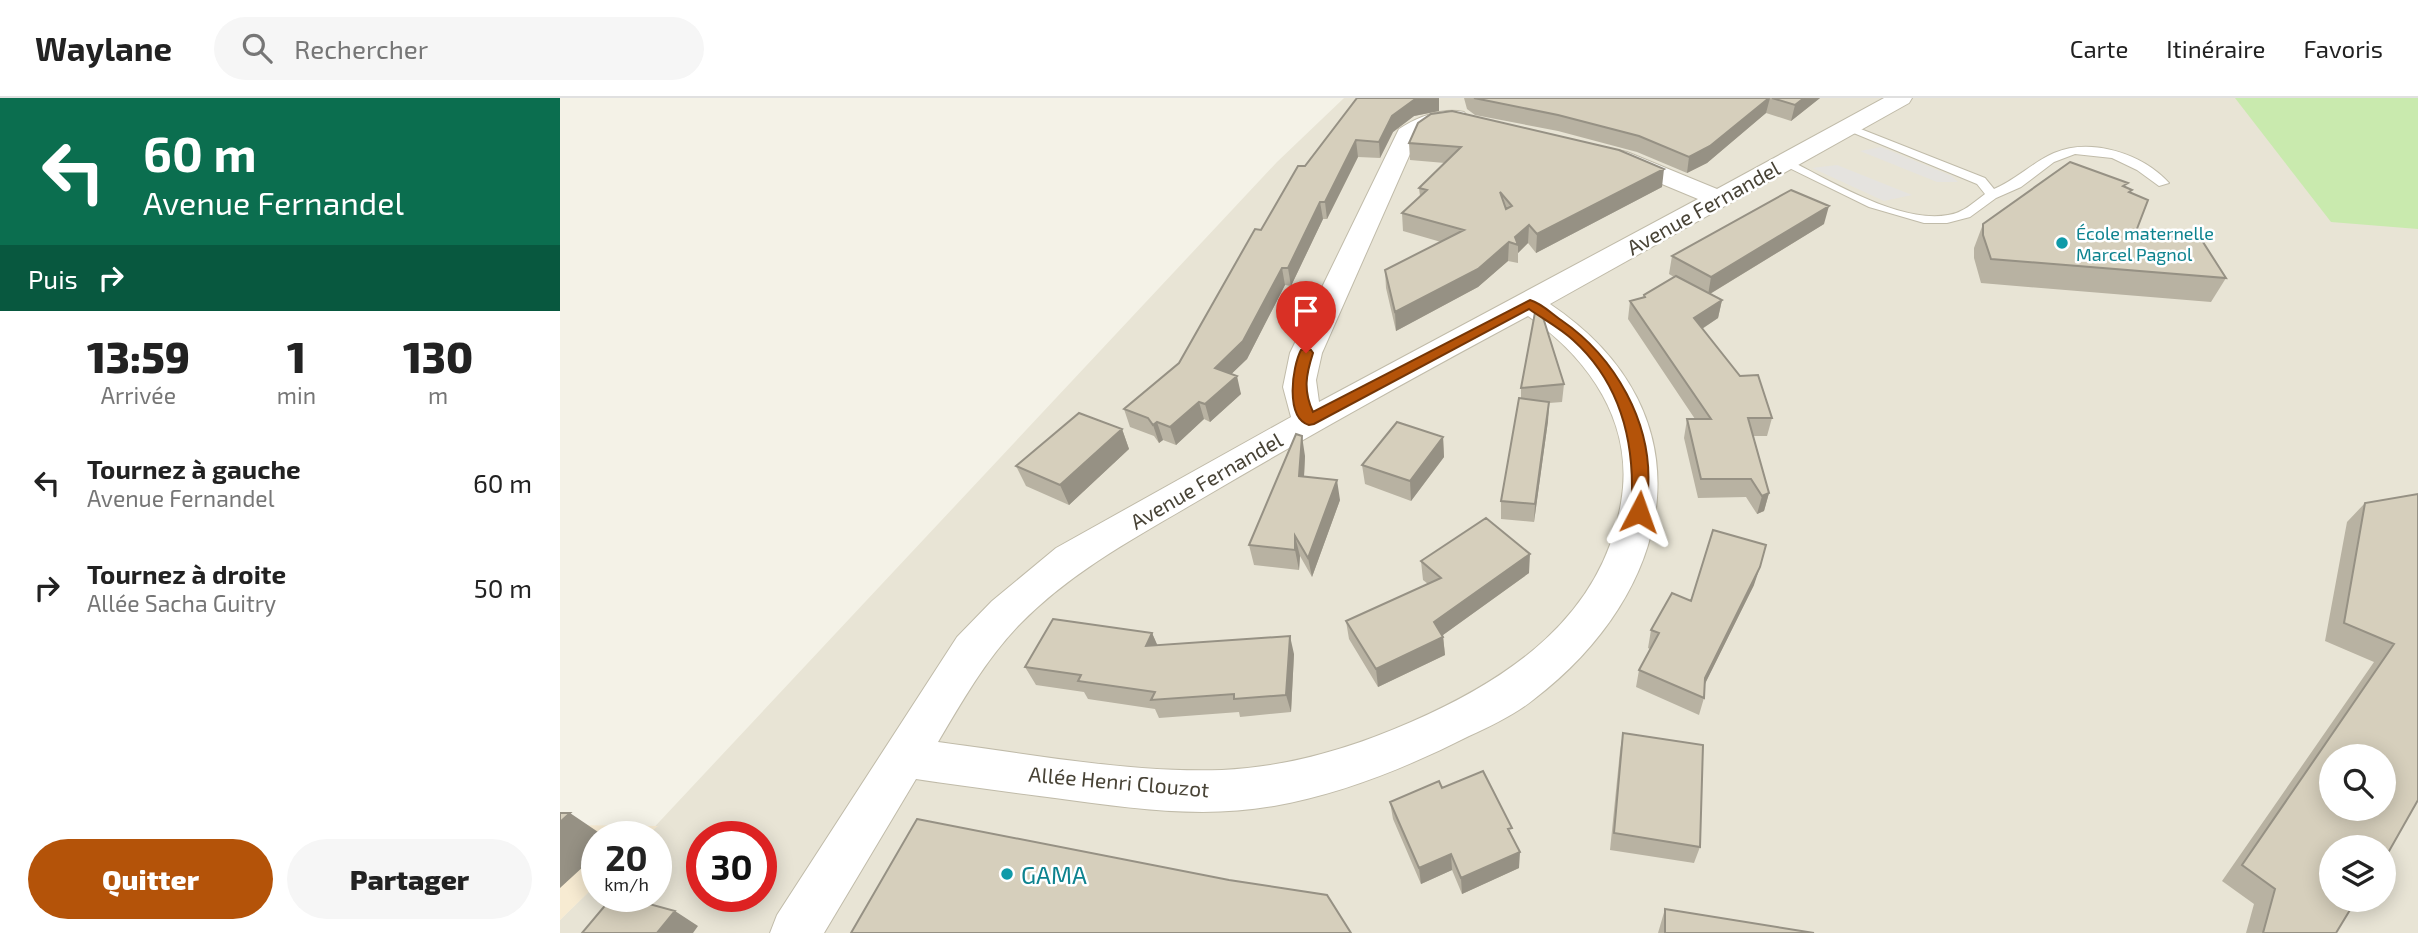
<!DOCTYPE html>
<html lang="fr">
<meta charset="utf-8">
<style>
body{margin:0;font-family:"Exo 2",sans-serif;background:#f6f6f6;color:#222;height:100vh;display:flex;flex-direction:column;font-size:26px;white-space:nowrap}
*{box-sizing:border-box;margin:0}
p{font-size:23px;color:#767676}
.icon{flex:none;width:38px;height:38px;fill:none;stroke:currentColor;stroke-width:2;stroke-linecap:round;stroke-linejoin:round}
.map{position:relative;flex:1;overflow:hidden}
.details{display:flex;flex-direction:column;background:#fff;width:560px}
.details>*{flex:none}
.hud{background:#0b6e4f;color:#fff;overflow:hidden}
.controls{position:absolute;left:1759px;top:646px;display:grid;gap:14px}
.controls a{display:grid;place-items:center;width:77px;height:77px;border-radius:50%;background:#fff;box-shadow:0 4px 18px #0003;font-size:35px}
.speed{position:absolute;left:21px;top:723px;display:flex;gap:14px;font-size:35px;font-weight:700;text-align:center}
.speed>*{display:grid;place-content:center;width:91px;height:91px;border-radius:50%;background:#fff;box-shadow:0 4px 18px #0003;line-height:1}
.speed small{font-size:18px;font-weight:400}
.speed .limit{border:10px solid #d22;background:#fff;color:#111}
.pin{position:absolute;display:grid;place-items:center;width:60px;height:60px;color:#fff;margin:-72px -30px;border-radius:50% 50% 50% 0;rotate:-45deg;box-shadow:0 0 7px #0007}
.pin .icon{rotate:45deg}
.me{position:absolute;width:77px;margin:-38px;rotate:4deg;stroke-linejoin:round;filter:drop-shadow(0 0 5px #0008)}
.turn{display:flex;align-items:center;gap:24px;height:147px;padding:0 28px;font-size:32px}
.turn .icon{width:91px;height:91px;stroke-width:2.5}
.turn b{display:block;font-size:49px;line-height:60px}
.then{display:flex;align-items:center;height:66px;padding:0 28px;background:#0003;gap:14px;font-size:26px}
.eta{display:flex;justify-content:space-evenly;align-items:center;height:119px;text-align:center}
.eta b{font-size:42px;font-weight:800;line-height:49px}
.action{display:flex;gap:14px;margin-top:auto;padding:14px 28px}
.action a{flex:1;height:80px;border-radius:42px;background:#b45309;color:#fff;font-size:28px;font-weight:800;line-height:80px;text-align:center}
.action a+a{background:#f6f6f6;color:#222}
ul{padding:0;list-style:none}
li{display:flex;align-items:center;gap:21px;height:105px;padding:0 28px}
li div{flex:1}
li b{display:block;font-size:26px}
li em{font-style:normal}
header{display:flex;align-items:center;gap:42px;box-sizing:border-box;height:98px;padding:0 35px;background:#fff;border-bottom:2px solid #e0e0e0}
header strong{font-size:33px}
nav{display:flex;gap:38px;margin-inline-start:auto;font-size:24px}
.search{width:490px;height:63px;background:#f6f6f6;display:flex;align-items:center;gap:18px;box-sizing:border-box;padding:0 24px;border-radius:38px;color:#767676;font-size:26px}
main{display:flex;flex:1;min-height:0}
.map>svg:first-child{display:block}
</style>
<header>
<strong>Waylane</strong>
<div class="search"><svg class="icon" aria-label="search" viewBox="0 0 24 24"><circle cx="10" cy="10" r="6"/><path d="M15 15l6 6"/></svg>Rechercher</div>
<nav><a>Carte</a><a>Itinéraire</a><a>Favoris</a></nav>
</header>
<main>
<section class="details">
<div class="hud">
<div class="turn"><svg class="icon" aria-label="left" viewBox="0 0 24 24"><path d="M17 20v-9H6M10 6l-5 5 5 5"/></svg><div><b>60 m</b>Avenue Fernandel</div></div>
<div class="then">Puis<svg class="icon" aria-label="right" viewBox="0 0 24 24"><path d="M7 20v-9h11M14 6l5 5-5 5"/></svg></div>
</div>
<div class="eta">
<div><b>13:59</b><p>Arrivée</p></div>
<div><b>1</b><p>min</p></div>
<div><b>130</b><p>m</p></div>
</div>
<ul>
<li><svg class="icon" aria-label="left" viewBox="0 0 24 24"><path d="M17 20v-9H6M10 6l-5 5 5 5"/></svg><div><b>Tournez à gauche</b><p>Avenue Fernandel</p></div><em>60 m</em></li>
<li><svg class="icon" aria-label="right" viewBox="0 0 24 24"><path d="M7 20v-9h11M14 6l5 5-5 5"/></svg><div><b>Tournez à droite</b><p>Allée Sacha Guitry</p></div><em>50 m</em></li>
</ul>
<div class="action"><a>Quitter</a><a>Partager</a></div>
</section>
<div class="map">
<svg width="1858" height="835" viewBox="0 0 1858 835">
<rect width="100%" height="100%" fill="#f4f2e7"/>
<path fill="#e8e4d5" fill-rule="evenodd" d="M 784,0 L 1858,0 L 1858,835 L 0,835 L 0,822 L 37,786 L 37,798 L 96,798 L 96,738 L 86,738 L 717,64 ZM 1771,658 L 1824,658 L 1824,710 L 1771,710 ZM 142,738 L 201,738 L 201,798 L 142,798 ZM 1771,749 L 1824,749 L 1824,802 L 1771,802 Z"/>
<path fill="#f7ebd2" d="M 0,727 L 98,728 L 86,738 L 37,738 L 37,786 L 0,822 Z"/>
<path fill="#c9eaae" d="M 1675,0 L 1858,0 L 1858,131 L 1771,124 Z"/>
<path fill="#e5e3df" d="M 1321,49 L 1392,78 L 1398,84 L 1377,84 L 1300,53 Z
M 1277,67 L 1352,97 L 1324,103 L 1252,70 Z"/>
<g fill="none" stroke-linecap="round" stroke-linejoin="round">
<defs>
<path id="lane" d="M 1288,26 L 1425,80 L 1434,91 C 1456,82 1473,64 1494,55 C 1531,39 1583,56 1609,85 L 1599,88 L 1577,72 L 1552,60 L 1515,56 L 1494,64 L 1461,89 L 1436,100 L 1410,119 L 1387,125 L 1364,125 L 1309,109 L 1217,64 L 1227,61 C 1269,82 1340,126 1388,117 C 1403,115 1413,105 1425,96 L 1417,86 L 1284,31 L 1282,29 Z"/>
<path id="street" d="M 1324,0 L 1352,0 L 1349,5 L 990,206 C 1154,316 1116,493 973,602 C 954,617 931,628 909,638 C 848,669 782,696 714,708 C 641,721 568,710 495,700 C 449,694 402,688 356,681 L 264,835 L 210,835 L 217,817 L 397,539 L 432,503 L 496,450 L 731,319 L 723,289 L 730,255 L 839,31 C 857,19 882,9 904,14 L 908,19 L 904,24 L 871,31 L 857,40 L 762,255 L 756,282 L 759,304 L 1138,101 L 1049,64 L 1046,59 L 1049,54 L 1058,52 L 1067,54 L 1157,91 ZM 968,218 C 1030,261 1075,326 1061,405 C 1042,519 949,581 851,624 C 792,650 728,669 662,672 C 568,675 472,656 378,644 C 403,602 426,561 460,526 C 514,471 582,436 648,397 C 753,335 860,276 968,218 Z"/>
</defs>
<use href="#lane" stroke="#c0bba9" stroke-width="2"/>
<use href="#street" stroke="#c0bba9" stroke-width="2"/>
<use href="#lane" fill="#fff" fill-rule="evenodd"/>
<use href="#street" fill="#fff" fill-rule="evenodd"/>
</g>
<path fill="#b8b2a2" d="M 797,0 L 879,13 L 854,18 L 833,34 L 820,60 L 798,59 L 767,121 L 763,121 L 731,188 L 725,187 L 687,261 L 671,276 L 681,296 L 650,324 L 644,321 L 616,347 L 603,342 L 599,345 L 594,338 L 570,329 L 564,311 L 619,265 L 701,132 L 745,68 Z
M 904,0 L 1260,0 L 1231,23 L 1206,15 L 1147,65 L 1127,75 L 1077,54 L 998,33 L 915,17 L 907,11 Z
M 858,25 L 1102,89 L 976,155 L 968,145 L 958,155 L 958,165 L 948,163 L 918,189 L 836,233 L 826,190 L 825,172 L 881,144 L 843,133 L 842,115 L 860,98 L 859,90 L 885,65 L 850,62 L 849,45 Z
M 1565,89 L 1570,95 L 1575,136 L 1666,180 L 1651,204 L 1421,185 L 1414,160 L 1414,150 L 1423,126 Z
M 1264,126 L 1150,196 L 1162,202 L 1158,220 L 1142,231 L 1212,320 L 1207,338 L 1193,338 L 1209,395 L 1204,413 L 1197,416 L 1186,399 L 1138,400 L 1124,340 L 1127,321 L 1135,321 L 1068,221 L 1070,203 L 1083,200 L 1084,197 L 1114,179 L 1109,176 L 1112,158 Z
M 1004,286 L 1002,304 L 989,305 L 988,323 L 974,424 L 941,421 L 941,403 L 961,300 L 961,290 Z
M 562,331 L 569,351 L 509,407 L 466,388 L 456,368 Z
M 883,339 L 884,359 L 851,403 L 805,386 L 802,367 Z
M 745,358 L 744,378 L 780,402 L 752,479 L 740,458 L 739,472 L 694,467 L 689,447 Z
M 1858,396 L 1824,749 L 1776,835 L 1686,835 L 1694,806 L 1662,783 L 1814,564 L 1765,543 L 1787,424 L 1805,405 Z
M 861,463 L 969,475 L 883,537 L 885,557 L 818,589 L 789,541 L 786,523 L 868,486 L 863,482 Z
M 1194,487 L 1144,587 L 1144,600 L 1139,617 L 1076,589 L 1079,572 L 1090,551 L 1088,550 L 1091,532 L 1131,503 Z
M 592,535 L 597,547 L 734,556 L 731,614 L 680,619 L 679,614 L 599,620 L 595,611 L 528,601 L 524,594 L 476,587 L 465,569 Z
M 1063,635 L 1140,749 L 1134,765 L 1050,752 L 1060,653 Z
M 882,690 L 952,738 L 959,770 L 902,796 L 892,772 L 861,786 L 833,721 L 830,704 Z
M 1105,811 L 1254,835 L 1098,835 Z"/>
<path fill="#969184" d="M 863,0 L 879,0 L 879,13 L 854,18 L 833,34 L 820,60 L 819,44 L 832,18 L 854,2 Z
M 1210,0 L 1206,15 L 1147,65 L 1127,75 L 1129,59 Z
M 1244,0 L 1260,0 L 1231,23 L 1235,7 Z
M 796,42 L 798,59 L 767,121 L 765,104 Z
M 1104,71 L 1102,89 L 976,155 L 977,136 Z
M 760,104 L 763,121 L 731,188 L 728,170 Z
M 1269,108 L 1264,126 L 1148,197 L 1151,179 Z
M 969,127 L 968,145 L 958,155 L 958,147 L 955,139 Z
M 949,144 L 948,163 L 918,189 L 836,233 L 835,214 Z
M 722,170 L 725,187 L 687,261 L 659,288 L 655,270 Z
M 1162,202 L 1158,220 L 1131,238 L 1134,220 Z
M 677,278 L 681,296 L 650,324 L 645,306 Z
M 639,304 L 644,321 L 616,347 L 610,329 Z
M 989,304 L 988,323 L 974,424 L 975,406 Z
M 597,324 L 603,342 L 599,345 L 593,327 Z
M 562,331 L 569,351 L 509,407 L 500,387 Z
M 742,338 L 745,358 L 743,398 L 739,378 Z
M 883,339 L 884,359 L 851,403 L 850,383 Z
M 777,382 L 780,402 L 752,479 L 748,460 Z
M 1209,395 L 1204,413 L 1197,416 L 1202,398 Z
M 735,438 L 740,458 L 739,472 L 735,452 Z
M 970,456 L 969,475 L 876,542 L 883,539 L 885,557 L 818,589 L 816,571 L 874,524 Z
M 1200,469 L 1194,487 L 1140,596 L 1145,580 Z
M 592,535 L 600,553 L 586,548 Z
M 730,538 L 734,556 L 731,614 L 726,597 Z
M 10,715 L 44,738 L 37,738 L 37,756 L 0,790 L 0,724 Z
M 960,754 L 959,770 L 902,796 L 901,780 Z
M 891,756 L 892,772 L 861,786 L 859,770 Z
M 115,813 L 138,828 L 133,835 L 97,835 Z"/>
<path fill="#d6cfbc" stroke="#969184" stroke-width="2" fill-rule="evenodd" d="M 797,0 L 863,0 L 854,2 L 832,18 L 819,44 L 796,42 L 765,104 L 760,104 L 728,170 L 722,170 L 683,243 L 655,270 L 677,278 L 645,306 L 639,304 L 610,329 L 597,324 L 593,327 L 588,320 L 564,311 L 619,265 L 695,131 L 701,132 L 738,68 L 745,68 Z
M 914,0 L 1209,0 L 1150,48 L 1129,59 L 1079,38 L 998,17 Z
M 1212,0 L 1244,0 L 1235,7 Z
M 892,13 L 1059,52 L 1104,71 L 977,136 L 969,127 L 955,139 L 958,147 L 949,144 L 918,171 L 835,214 L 825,172 L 904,132 L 842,115 L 867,92 L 859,90 L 901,49 L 849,45 L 858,25 L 871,16 ZM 940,94 L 952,108 L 946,111 Z
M 1510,64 L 1568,85 L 1563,88 L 1572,92 L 1569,94 L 1588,102 L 1575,136 L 1641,141 L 1666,180 L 1431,161 L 1423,137 L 1423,126 Z
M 1231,92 L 1269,108 L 1151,179 L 1112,158 Z
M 1116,178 L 1162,202 L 1134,220 L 1180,278 L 1198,277 L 1212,320 L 1188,320 L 1209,395 L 1202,398 L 1191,381 L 1141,381 L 1127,321 L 1151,321 L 1070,203 L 1085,199 L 1084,197 Z
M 976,209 L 981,213 L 1004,286 L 961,290 Z
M 959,300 L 989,304 L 975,406 L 941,403 Z
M 519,315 L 562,331 L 500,387 L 456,368 Z
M 837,324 L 883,339 L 850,383 L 802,367 Z
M 736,336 L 742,338 L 739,378 L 777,382 L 748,460 L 735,438 L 735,452 L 689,447 Z
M 1858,396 L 1858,702 L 1824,762 L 1824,749 L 1771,749 L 1771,802 L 1796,802 L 1776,835 L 1703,835 L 1715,791 L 1682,767 L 1834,546 L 1784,525 L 1805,405 ZM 1771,658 L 1824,658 L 1824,710 L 1771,710 Z
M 926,420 L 970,456 L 874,524 L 883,539 L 816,571 L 786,523 L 881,480 L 861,463 Z
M 1153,432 L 1206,447 L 1200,469 L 1145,580 L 1144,600 L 1079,572 L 1099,535 L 1091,532 L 1112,495 L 1131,503 Z
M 493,521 L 592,535 L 586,548 L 730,538 L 726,597 L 674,601 L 674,596 L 591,602 L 595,594 L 518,583 L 521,577 L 465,569 Z
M 1063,635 L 1143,647 L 1140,749 L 1054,735 Z
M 923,673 L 952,730 L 948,731 L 960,754 L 901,780 L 891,756 L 859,770 L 830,704 L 879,683 L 882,690 Z
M 0,715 L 10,715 L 0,724 Z
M 357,721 L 669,782 L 767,797 L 791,835 L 291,835 Z
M 53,798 L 60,798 L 115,813 L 97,835 L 22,835 Z
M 1105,811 L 1254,835 L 1105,835 Z"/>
<path fill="#b45309" stroke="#753606" stroke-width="2" d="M 970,202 C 981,205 991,215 1001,222 C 1055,259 1093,325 1088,392 C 1087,401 1088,411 1084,418 L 1079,420 L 1071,414 C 1076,350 1064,288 1013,242 C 1000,230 983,221 969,211 L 754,326 L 749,327 C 725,320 732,269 741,252 L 751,252 L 753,255 C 746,277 743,292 753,314 Z"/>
<g fill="#0f9aa8" stroke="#fff" stroke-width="2.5">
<circle cx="1502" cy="145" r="7"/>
<circle cx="447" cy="776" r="7"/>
</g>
<g text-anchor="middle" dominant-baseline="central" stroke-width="5" stroke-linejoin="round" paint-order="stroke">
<g font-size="18" fill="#0d838f" stroke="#fff" text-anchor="start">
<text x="1516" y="135">École maternelle<tspan x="1516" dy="21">Marcel Pagnol</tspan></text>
</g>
<g font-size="21" fill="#484336" stroke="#fff">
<text transform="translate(1143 109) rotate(-29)">Avenue Fernandel</text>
<text transform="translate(646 382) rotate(-30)">Avenue Fernandel</text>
<text transform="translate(559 683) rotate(5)">Allée Henri Clouzot</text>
</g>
<g font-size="24" fill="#0d838f" stroke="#fff" text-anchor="start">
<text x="461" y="776">GAMA</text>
</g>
</g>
</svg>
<div class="controls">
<a><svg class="icon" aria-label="search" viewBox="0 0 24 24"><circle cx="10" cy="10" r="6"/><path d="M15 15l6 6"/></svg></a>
<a><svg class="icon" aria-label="layers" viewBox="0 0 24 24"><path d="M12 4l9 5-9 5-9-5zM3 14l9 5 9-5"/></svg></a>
</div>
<div class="speed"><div>20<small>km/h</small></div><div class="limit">30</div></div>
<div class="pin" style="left:746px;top:255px;background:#d93025"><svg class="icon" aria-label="arrive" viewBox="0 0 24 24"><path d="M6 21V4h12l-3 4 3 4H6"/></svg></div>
<svg class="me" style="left:1079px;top:414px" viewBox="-20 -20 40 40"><path d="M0-17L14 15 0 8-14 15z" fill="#b45309" stroke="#fff" stroke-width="4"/></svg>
</div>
</main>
